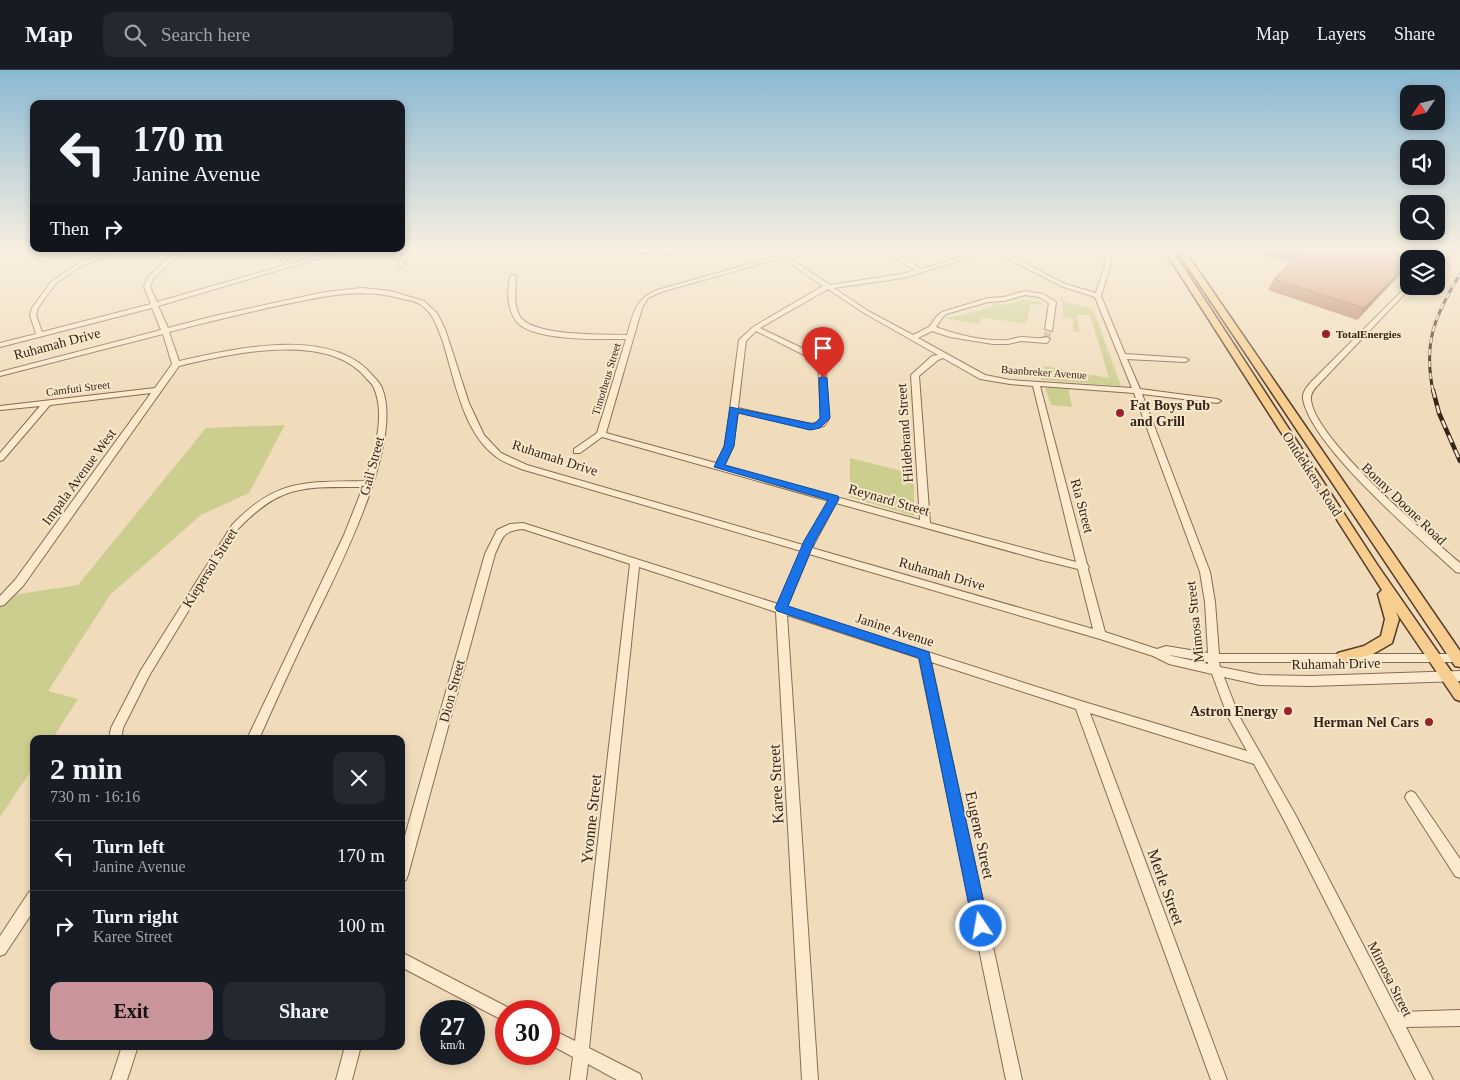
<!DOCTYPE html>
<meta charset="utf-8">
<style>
body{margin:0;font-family:Georgia,serif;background:#242831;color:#f1f3f6;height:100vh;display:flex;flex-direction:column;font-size:19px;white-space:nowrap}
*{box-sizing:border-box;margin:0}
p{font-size:16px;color:#9ea1a6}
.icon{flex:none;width:28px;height:28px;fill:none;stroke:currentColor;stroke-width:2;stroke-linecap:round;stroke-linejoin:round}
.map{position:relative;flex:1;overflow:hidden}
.sheet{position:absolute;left:30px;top:665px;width:375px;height:315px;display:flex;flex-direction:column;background:#171b24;border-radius:10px;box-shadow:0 2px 8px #0003}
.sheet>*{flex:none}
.hud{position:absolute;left:30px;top:30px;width:375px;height:152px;border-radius:10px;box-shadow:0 2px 8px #0003;background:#171b24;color:#f1f3f6;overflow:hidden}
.needle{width:32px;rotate:235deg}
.controls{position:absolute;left:1400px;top:15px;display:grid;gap:10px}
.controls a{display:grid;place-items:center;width:45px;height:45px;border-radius:10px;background:#171b24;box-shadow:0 2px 8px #0003;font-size:25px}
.speed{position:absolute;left:420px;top:930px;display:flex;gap:10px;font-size:25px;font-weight:700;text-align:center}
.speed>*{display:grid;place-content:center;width:65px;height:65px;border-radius:50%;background:#171b24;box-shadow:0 2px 8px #0003;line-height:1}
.speed small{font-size:12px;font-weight:400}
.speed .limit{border:8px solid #d22;background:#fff;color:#111}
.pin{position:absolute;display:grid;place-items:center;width:42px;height:42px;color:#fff;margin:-51px -21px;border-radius:50% 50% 50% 0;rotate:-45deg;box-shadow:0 0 5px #0007}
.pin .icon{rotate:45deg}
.me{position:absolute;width:55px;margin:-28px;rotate:348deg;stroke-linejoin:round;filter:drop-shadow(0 0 4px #0008)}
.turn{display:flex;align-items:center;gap:18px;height:105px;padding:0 20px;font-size:22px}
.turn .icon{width:65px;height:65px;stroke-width:2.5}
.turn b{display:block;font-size:35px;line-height:42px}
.then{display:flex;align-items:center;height:48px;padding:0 20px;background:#0003;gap:10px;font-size:19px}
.round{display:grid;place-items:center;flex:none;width:52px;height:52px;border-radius:10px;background:#242831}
.overview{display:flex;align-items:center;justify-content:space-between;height:85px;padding:0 20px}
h1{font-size:30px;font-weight:700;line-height:38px}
.primary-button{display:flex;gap:10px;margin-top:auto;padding:10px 20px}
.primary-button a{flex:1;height:58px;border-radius:10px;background:#ca949b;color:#111;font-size:20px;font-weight:700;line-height:58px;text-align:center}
.primary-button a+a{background:#242831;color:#f1f3f6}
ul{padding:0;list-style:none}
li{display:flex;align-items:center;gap:15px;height:70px;padding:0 20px;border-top:1px solid #363941}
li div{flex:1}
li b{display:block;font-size:19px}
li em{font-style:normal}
header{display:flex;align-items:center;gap:30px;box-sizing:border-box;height:70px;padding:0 25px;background:#171b24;border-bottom:1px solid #363941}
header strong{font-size:24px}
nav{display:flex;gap:28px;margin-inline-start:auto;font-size:18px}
.search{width:350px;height:45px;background:#242831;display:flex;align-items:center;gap:12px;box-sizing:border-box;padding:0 18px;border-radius:10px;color:#9ea1a6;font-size:19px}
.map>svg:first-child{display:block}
</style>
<header>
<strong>Map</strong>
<div class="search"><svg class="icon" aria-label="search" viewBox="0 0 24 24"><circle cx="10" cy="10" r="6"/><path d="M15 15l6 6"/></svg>Search here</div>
<nav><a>Map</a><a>Layers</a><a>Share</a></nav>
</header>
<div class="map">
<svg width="1460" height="1010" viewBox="0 0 1460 1010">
<rect width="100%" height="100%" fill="#f0dcbb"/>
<path fill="#ccce8f" d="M 1062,226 L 1065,232 L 1093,239 L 1121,316 L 1041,310 L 1044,296 L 1109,308 L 1090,245 L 1076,245 L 1080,262 L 1073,261 L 1073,249 L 1063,247 L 1063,233 L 1058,228 Z
M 1023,230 L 1041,232 L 1042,235 L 1031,234 L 1026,254 L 981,247 L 979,254 L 944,248 L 963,245 L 994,236 L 993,233 L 1004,235 Z
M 1052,315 L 1068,318 L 1072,337 L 1051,335 L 1045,318 Z
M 285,355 L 249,423 L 201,445 L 110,525 L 48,621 L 78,629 L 52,669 L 34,669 L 34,696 L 0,747 L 0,531 L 6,526 L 78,515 L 206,358 Z
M 850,388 L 914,404 L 914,446 L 850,427 Z"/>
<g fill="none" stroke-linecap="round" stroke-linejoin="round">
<path stroke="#cbb79b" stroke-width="7" stroke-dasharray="7 4" stroke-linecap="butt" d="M 1046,269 L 1049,259"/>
<defs>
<path id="minor" d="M 109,181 L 117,181 L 78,198 L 55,214 L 38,238 L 36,245 L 42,262 L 151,234 L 144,217 L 148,207 L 176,181 L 182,181 L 153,209 L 150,217 L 157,232 L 286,195 L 279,187 L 280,181 L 286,181 L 285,187 L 291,194 L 335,181 L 344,181 L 158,236 L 168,258 L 214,246 L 325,222 L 362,218 L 390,221 L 424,231 L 437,243 L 445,259 L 469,333 L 484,365 L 501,383 L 527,395 L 803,475 L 829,431 L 602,367 L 580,383 L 574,383 L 574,379 L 597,363 L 626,269 C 600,269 540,271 520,255 C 507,244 506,220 511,205 L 516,206 C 516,218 513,233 519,245 C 530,267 604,264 627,265 C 634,243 634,230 657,220 L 778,186 L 772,181 L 779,181 L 830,215 L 902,204 L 915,200 L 884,181 L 891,181 L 921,199 L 982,181 L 991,181 L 903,208 L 834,218 L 868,241 L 913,265 L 929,257 L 937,246 L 942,242 L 988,228 L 1004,227 L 1025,221 L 1043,224 L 1056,232 L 1052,261 L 1045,259 L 1049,233 L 1039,227 L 1025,225 L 1004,231 L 988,232 L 946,244 L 942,248 L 936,257 C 956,265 987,272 1008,270 C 1013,269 1018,267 1023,267 C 1031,267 1039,270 1046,267 L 1050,269 L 1047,273 L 1021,271 L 1008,274 L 993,274 L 950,267 L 932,261 L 918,268 L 985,305 L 1010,310 L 1132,318 L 1095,227 L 1061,216 L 993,181 L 1000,181 L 1065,214 L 1096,223 L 1105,194 L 1104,181 L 1110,181 L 1111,194 L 1101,226 L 1125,284 L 1185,288 L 1189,290 L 1185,292 L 1127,289 L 1140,319 L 1217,329 L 1221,331 L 1217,333 L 1142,324 L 1210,502 L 1215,532 L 1219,584 L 1460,584 L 1460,592 L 1219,592 L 1220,597 L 1260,605 L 1311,606 L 1460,601 L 1460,611 L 1311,616 L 1260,615 L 1224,607 L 1239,646 L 1295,744 L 1398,942 L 1460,940 L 1460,956 L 1406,957 L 1433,1010 L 1416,1010 L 1285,752 L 1254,694 L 1090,643 L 1227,1010 L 1211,1010 L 1076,639 L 931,592 L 1022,1010 L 1006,1010 L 919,588 L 787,545 L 818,1010 L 802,1010 L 776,542 L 639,497 L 589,978 L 640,1004 L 642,1010 L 617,1010 L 588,994 L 586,1010 L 570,1010 L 573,987 L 549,974 L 549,958 L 575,971 L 630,494 L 523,459 C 502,461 503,467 495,484 L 408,805 L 406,810 L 401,812 L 401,780 L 485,484 L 497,460 L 510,454 L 523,453 L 778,534 L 801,481 L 521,399 C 512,395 502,392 494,385 C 462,360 454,306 442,269 C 437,256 433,243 421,235 C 416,231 409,230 403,229 C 358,216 317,228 272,237 C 238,245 203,253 169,262 L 179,291 C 233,279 332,255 373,306 C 376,309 380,313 382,318 C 405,374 334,508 308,562 C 291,597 275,633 259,669 L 247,669 L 344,465 L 363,417 C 304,417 281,414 238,459 L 149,606 L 123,658 L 121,669 L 109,669 L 111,658 L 141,600 L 232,455 C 276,409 304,412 365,411 C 374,385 386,345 374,318 C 373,315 370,312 367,309 C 328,260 231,284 179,296 L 23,516 L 4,535 L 0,536 L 0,526 L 15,510 L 151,323 L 50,335 L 3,390 L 0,391 L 0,383 L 40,336 L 0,340 L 0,336 L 155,318 L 172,294 L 163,264 L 0,306 L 0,302 L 161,260 L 152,238 L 0,277 L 0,273 L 36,264 L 30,245 L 32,238 L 51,212 L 74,196 ZM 782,188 L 823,216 L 753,257 L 739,270 L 725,377 L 716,393 L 606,363 L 642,238 L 648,228 L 661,222 ZM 828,219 L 864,243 L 938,285 L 932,286 L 911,305 L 920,450 L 724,396 L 733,377 L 738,342 L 811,359 L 824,356 L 829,349 L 825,289 L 760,258 ZM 756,261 L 818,292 L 821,349 L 818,352 L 811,354 L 738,338 L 745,278 L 746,271 ZM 943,288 L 980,309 L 1010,314 L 1033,316 L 1076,492 L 930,453 L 919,306 L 938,290 ZM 1040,316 L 1134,323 L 1200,502 L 1205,532 L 1208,583 L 1166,576 L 1157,579 L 1105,562 L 1088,499 L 1089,497 L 1087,494 ZM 836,433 L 1041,490 L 1078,499 L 1093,559 L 812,478 ZM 809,484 L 1100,569 L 1153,586 L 1169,594 L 1212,604 L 1228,647 L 1247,681 L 1081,631 L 787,537 ZM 1169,585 L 1208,592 L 1208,594 L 1172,586 Z
M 404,181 L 410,181 L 402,197 L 398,197 L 397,196 Z
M 639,181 L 691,181 L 688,183 L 665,185 L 642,183 Z
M 1416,181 L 1422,181 L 1427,189 L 1421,189 Z
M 1409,214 L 1409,216 L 1412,216 L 1411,217 L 1317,316 C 1314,319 1312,322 1311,326 C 1307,363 1431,468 1460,493 L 1460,503 L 1456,502 C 1419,468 1311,376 1303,329 C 1302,322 1307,317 1311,312 Z
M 1411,721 L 1415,723 L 1460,789 L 1460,808 L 1455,806 L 1407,731 L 1405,727 L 1407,723 Z
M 34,820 L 34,840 L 5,884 L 0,886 L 0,866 L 29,822 Z
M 401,882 L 511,939 L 512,941 L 506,941 L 506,952 L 401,897 Z
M 122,976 L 138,976 L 127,1010 L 111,1010 Z
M 345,976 L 361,976 L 352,1010 L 336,1010 Z"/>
<path id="major" d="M 1165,181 L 1173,181 L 1378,496 L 1460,614 L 1460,631 L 1455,629 L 1396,542 L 1399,549 L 1392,573 L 1373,584 L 1343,592 L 1338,591 L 1336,587 L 1338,583 L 1364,576 L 1381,566 L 1385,549 L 1378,524 L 1382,520 Z
M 1177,181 L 1185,181 L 1460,581 L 1460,597 L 1455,596 Z"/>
</defs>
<use href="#minor" stroke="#886b54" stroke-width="2"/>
<use href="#major" stroke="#553a29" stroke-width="3"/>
<use href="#minor" fill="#fbeace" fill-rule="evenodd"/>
<use href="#major" fill="#f7ce8f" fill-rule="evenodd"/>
<defs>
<path id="rail-far1" d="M 1433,321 C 1423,272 1435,245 1460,204"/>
<path id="rail" d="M 1433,320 L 1439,343 L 1460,391"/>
</defs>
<use href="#rail-far1" stroke="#36251a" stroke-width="3"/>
<use href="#rail" stroke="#36251a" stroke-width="4.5"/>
<use href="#rail-far1" stroke="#f7e7cb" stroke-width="2" stroke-dasharray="6" stroke-linecap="butt"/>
<use href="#rail" stroke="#f7e7cb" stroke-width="2.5" stroke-dasharray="8" stroke-linecap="butt"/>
</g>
<path fill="#b47b5f" d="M 1252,181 L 1393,181 L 1391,183 L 1409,189 L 1409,193 L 1405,199 L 1357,250 L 1268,220 L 1274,209 L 1291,193 Z"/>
<path fill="#92644d" d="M 1409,192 L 1409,193 L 1405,199 L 1357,250 L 1364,238 Z"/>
<path fill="#d18f6e" stroke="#92644d" d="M 1292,181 L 1387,181 L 1412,188 L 1409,189 L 1409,192 L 1364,238 L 1274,209 L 1301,184 Z"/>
<linearGradient id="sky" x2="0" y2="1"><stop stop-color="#8bb9d3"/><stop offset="0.56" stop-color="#f8efe0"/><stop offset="1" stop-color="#f8efe0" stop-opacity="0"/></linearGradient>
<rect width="1460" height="322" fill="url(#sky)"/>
<path fill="#1a73e8" stroke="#114b97" d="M 823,306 L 827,308 L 830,348 L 820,358 L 810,360 L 738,343 L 734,376 L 725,395 L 838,426 L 839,429 L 815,471 L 788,536 L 929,582 L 989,856 L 987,861 L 981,864 L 976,861 L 973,856 L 919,588 L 777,541 L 775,538 L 804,471 L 828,430 L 714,397 L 724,376 L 730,337 L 814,354 L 820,348 L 819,308 Z"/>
<g fill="#9b202b" stroke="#f7e7cb" stroke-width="2">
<circle cx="1326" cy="264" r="5"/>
<circle cx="1120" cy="343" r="5"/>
<circle cx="1288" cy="641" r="5"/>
<circle cx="1429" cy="652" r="5"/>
</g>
<g text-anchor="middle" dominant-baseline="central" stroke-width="4" stroke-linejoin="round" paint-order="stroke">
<g font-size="11" font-weight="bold" fill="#36251a" stroke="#f7e7cb" text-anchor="start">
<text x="1336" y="264">TotalEnergies</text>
</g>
<g font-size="11" fill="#36251a" stroke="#f7e7cb">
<text transform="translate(1044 302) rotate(4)">Baanbreker Avenue</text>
<text transform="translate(606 309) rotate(-73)">Timotheus Street</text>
<text transform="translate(78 318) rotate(-7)">Camfuti Street</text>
</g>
<g font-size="14" fill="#36251a" stroke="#f7e7cb">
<text transform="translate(57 274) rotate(-15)">Ruhamah Drive</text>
<text transform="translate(905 363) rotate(-94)">Hildebrand Street</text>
<text transform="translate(555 388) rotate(18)">Ruhamah Drive</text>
<text transform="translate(372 396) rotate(-75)">Gail Street</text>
<text transform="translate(1312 404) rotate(57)">Ontdekkers Road</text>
<text transform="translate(79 407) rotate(-54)">Impala Avenue West</text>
<text transform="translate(889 430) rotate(16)">Reynard Street</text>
<text transform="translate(1404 434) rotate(44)">Bonny Doone Road</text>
<text transform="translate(1082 436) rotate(75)">Ria Street</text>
<text transform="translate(210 498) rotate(-58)">Kiepersol Street</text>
<text transform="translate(942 504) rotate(16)">Ruhamah Drive</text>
<text transform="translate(1195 552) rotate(-96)">Mimosa Street</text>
<text transform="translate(895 560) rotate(18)">Janine Avenue</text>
<text transform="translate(1336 594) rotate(-1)">Ruhamah Drive</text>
<text transform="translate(452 621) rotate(-75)">Dion Street</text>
<text transform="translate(1390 909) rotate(63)">Mimosa Street</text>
</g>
<g font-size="14" font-weight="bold" fill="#36251a" stroke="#f7e7cb" text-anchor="end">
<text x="1130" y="335" text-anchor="start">Fat Boys Pub<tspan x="1130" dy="16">and Grill</tspan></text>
<text x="1278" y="641">Astron Energy</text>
<text x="1419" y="652">Herman Nel Cars</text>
</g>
<g font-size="16" fill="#36251a" stroke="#f7e7cb">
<text transform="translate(776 714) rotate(-93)">Karee Street</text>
<text transform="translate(591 749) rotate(-84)">Yvonne Street</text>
<text transform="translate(980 765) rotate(78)">Eugene Street</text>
<text transform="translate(1166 817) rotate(70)">Merle Street</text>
</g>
</g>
</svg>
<div class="controls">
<a><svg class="needle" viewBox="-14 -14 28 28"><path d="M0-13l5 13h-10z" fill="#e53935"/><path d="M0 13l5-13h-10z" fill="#9ea1a6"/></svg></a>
<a><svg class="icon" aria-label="sound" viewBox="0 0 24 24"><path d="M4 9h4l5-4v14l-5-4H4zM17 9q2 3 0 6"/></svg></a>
<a><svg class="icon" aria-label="search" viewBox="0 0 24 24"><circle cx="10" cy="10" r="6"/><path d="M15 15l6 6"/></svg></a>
<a><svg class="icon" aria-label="layers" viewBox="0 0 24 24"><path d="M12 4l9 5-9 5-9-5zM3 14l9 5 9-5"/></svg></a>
</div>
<div class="speed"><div>27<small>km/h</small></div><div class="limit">30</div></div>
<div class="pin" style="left:823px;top:308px;background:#d93025"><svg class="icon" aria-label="arrive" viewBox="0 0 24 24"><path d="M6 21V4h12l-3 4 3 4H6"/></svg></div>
<svg class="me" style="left:981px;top:856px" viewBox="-20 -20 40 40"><circle r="17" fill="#1a73e8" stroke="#fff" stroke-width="3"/><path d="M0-11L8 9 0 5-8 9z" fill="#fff"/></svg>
<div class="hud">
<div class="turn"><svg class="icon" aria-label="left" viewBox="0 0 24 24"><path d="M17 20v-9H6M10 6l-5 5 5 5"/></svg><div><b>170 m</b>Janine Avenue</div></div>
<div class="then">Then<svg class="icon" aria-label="right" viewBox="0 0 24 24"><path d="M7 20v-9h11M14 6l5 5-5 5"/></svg></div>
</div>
<section class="sheet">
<div class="overview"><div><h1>2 min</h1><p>730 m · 16:16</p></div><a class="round"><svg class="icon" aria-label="close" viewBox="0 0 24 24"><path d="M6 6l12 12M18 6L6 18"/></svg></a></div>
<ul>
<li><svg class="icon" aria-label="left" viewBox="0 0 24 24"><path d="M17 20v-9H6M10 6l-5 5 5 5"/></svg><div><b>Turn left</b><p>Janine Avenue</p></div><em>170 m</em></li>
<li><svg class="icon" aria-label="right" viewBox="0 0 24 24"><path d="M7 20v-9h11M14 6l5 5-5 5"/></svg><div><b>Turn right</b><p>Karee Street</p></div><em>100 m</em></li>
</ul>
<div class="primary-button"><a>Exit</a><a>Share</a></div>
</section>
</div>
